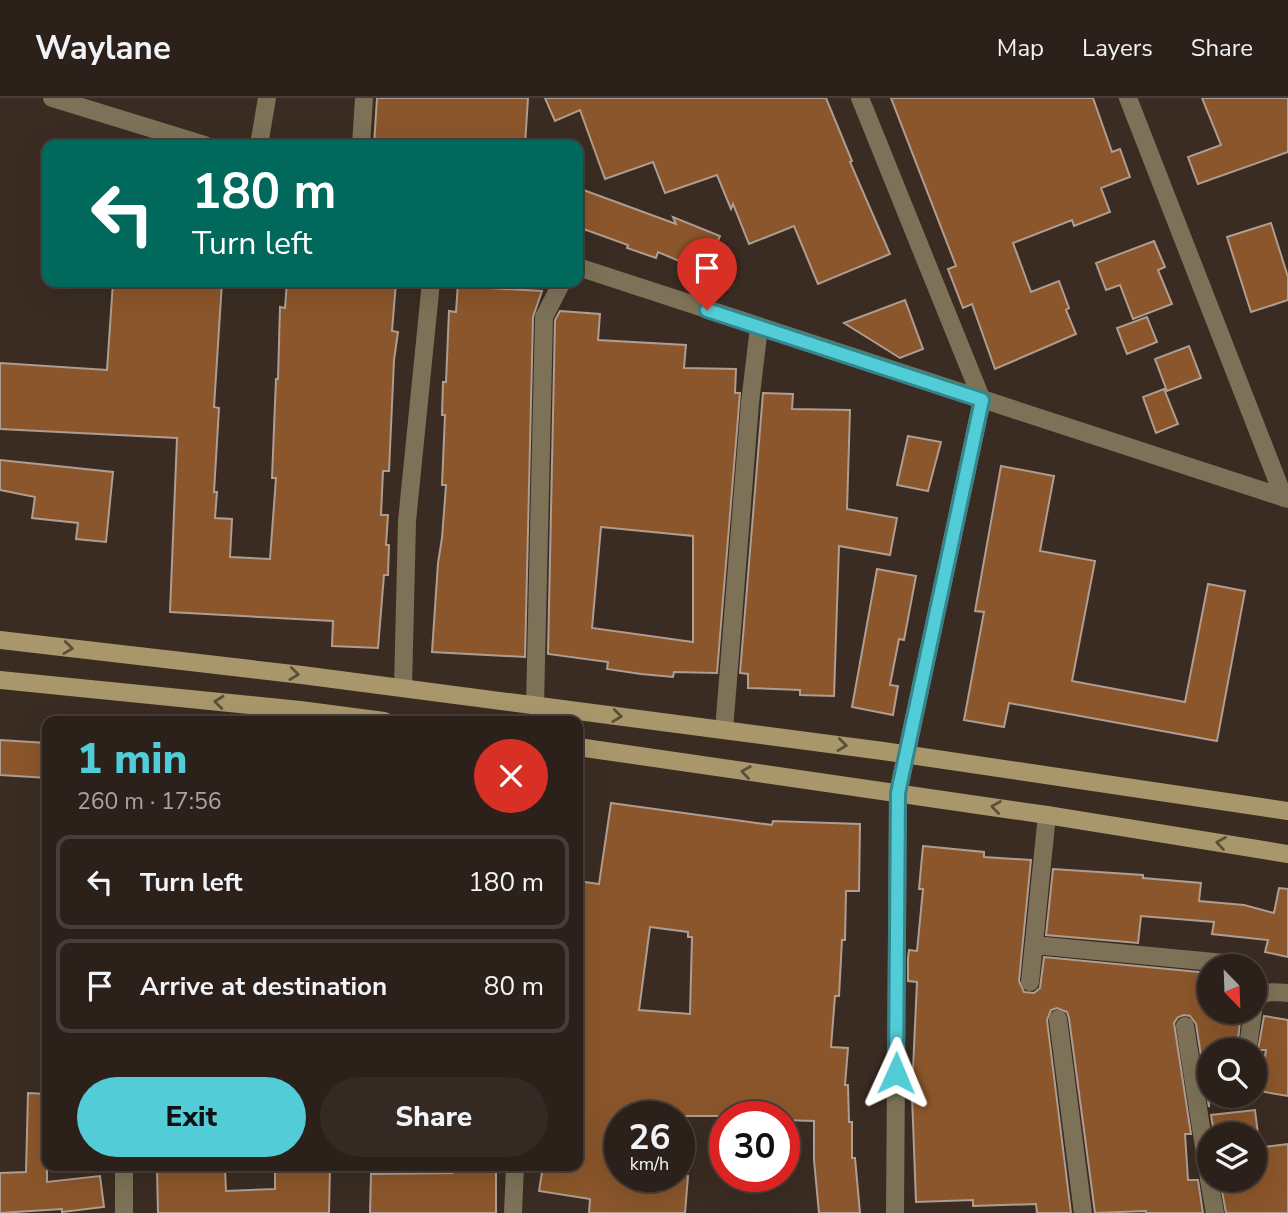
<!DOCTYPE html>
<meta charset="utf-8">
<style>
body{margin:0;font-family:"Nunito Sans",sans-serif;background:#342923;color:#f1f3f6;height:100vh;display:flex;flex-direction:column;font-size:26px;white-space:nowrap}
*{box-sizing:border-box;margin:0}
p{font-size:23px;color:#a6a3a2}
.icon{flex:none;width:38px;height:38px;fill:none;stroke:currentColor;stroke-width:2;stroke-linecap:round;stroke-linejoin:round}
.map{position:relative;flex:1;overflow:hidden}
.panel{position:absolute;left:42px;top:618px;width:541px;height:455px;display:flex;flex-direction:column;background:#2c211a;border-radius:14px;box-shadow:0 7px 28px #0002,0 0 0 2px #483e39}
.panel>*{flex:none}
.hud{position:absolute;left:42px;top:42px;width:541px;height:147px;border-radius:14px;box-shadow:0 7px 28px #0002,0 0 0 2px #483e39;background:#00695c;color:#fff;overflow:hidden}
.needle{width:46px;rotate:157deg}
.controls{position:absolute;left:1197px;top:856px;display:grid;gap:14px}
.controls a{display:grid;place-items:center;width:70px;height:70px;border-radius:50%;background:#2c211a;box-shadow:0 7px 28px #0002,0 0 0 2px #483e39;font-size:35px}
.speed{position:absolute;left:604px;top:1003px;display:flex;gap:14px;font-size:35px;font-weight:700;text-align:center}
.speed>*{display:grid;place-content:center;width:91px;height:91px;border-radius:50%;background:#2c211a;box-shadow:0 7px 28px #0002,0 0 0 2px #483e39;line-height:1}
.speed small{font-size:18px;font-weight:400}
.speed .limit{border:10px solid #d22;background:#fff;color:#111}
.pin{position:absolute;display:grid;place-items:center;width:60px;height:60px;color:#fff;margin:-72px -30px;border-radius:50% 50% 50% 0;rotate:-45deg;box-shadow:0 0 7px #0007}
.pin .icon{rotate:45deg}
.me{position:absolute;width:77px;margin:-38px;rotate:1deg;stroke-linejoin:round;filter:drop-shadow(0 0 5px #0008)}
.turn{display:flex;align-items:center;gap:24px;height:147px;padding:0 35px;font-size:32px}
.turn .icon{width:91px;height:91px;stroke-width:2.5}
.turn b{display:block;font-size:49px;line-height:60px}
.round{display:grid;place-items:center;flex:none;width:74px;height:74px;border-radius:37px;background:#342923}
.overview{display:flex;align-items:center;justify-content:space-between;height:119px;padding:0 35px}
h1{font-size:42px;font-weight:800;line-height:52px;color:#52ccd6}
.button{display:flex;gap:14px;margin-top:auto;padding:14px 35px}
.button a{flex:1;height:80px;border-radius:42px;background:#52ccd6;color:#111;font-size:28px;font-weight:800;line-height:80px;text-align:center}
.button a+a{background:#342923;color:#f1f3f6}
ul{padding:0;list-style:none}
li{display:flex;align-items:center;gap:21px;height:94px;margin:0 14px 10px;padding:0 21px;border:4px solid #483e39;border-radius:14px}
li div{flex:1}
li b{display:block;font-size:26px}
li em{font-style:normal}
header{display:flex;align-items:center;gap:42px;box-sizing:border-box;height:98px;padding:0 35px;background:#2c211a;border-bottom:2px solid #483e39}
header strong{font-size:33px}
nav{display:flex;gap:38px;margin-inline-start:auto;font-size:24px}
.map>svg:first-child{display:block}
</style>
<header>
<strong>Waylane</strong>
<nav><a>Map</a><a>Layers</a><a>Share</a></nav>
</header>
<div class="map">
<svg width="1288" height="1115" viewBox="0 0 1288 1115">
<rect width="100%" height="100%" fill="#3a2c22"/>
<path fill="#8b562b" stroke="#af9d91" stroke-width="2" fill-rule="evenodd" d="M 377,0 L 528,0 L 525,47 L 374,47 Z
M 545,0 L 826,0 L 852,63 L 850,64 L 890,156 L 818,186 L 794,128 L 749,146 L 733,106 L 731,111 L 717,77 L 665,95 L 653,64 L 605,81 L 580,12 L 555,23 Z
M 891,0 L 1093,0 L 1112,54 L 1120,51 L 1130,79 L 1101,90 L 1110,114 L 1074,128 L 1072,122 L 1013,145 L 1031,194 L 1059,183 L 1069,210 L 1066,212 L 1076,236 L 995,271 L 972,206 L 963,210 L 948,171 L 956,168 Z
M 1202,0 L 1288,0 L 1288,54 L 1198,86 L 1188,59 L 1221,47 Z
M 578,90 L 676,126 L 673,119 L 720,138 L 705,174 L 658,154 L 656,160 L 627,150 L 628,147 L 578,129 Z
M 1271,125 L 1288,179 L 1288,202 L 1251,214 L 1227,139 Z
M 1154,143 L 1165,169 L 1158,172 L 1172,206 L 1133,221 L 1120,187 L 1106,192 L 1096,165 Z
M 113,184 L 222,184 L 214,309 L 219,310 L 214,394 L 217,394 L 215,420 L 232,421 L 230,459 L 270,461 L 276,380 L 272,380 L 276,281 L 278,281 L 280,209 L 285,210 L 287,184 L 396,184 L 392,233 L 398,234 L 394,262 L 389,373 L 383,373 L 381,417 L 388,417 L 386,447 L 389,447 L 388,477 L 384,477 L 378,550 L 332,548 L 333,523 L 170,514 L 177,340 L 0,331 L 0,265 L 107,272 Z
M 458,185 L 490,187 L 490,190 L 542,193 L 533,219 L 525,559 L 432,554 L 438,465 L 442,440 L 446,387 L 442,387 L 445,317 L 442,317 L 443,284 L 446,284 L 449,213 L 456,214 Z
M 905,202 L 923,251 L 900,260 L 844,225 Z
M 560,213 L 600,216 L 598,242 L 686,247 L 684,270 L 736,271 L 735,295 L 740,295 L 717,575 L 674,574 L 673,579 L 641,576 L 607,571 L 608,564 L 548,556 L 555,222 ZM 601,429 L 693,438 L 693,544 L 592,530 Z
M 1147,219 L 1157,244 L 1127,256 L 1117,230 Z
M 1189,248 L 1201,280 L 1167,293 L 1155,261 Z
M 1164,291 L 1178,326 L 1156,335 L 1143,299 Z
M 763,295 L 793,296 L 792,311 L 850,312 L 847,411 L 897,420 L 890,457 L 839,448 L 834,598 L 800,597 L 800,592 L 748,590 L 748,576 L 740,575 Z
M 908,338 L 941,344 L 928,393 L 897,387 Z
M 0,362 L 113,374 L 106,444 L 76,441 L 78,425 L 32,420 L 35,399 L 0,392 Z
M 1001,368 L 1054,378 L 1040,453 L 1095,463 L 1072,583 L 1185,604 L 1208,486 L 1245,493 L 1217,643 L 1009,605 L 1004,629 L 964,622 L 984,514 L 975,513 Z
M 877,471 L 916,478 L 904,542 L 899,541 L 890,587 L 898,588 L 893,617 L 852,609 Z
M 0,642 L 47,645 L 47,680 L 0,677 Z
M 611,705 L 772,727 L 773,723 L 860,726 L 859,793 L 846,793 L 845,842 L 842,842 L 839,898 L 835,898 L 831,949 L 848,950 L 845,987 L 848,987 L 849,1024 L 852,1024 L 852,1060 L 855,1060 L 860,1115 L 819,1115 L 814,1062 L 814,1023 L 784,1022 L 784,1018 L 620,1018 L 620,1078 L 688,1078 L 685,1115 L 589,1115 L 590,1101 L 539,1093 L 543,1068 L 578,1068 L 578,783 L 599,786 ZM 650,829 L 688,834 L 688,839 L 692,839 L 690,916 L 639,912 Z
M 923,748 L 984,754 L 984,759 L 1031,762 L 1019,883 L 1024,894 L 1034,895 L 1040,890 L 1044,859 L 1209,875 L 1209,914 L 1241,914 L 1237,952 L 1209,952 L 1209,1009 L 1196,926 L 1190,918 L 1184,917 L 1178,919 L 1174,925 L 1191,1036 L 1185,1036 L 1188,1082 L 1198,1082 L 1203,1115 L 1146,1115 L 1146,1113 L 1095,1115 L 1069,920 L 1067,914 L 1057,910 L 1051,912 L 1047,922 L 1071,1115 L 1037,1115 L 1036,1106 L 973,1108 L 973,1102 L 916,1104 L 911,971 L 913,971 L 917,884 L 908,883 L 908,860 L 909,852 L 917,853 L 923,791 L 919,791 Z
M 1053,771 L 1143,777 L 1143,780 L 1201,785 L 1199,803 L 1244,807 L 1274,815 L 1279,790 L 1288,791 L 1288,859 L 1265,854 L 1268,842 L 1212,836 L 1214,824 L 1141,818 L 1138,845 L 1046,837 Z
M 1264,918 L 1288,922 L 1288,998 L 1259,993 L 1266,952 L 1258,952 Z
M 28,995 L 47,996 L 47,1084 L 100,1078 L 104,1109 L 62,1114 L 62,1111 L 0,1115 L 0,1075 L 26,1074 Z
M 1255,1012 L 1258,1036 L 1214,1036 L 1211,1017 Z
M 1288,1046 L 1288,1115 L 1226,1115 L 1220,1082 L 1255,1082 L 1255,1050 Z
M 275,1068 L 330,1068 L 329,1115 L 158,1115 L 157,1071 L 225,1070 L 226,1093 L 275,1091 Z
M 452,1068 L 496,1068 L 496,1115 L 370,1115 L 371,1076 L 452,1075 Z"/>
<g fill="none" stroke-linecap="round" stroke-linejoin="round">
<path stroke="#7d7257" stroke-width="18" d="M 52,0 L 205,47
M 860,0 L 982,302 L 898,695 L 895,1115
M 1128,0 L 1284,400
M 259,47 L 267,0
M 361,47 L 364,0
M 578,169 L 1288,401
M 403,590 L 407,423 L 431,184
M 535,607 L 544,219 L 562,184
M 724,632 L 750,305 L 759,229
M 1034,847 L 1235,866
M 1030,884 L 1047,717
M 1255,905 L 1255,901 C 1266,892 1275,894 1288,895
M 1058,921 L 1083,1115
M 1185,928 L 1209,1080
M 1248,948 L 1253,914
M 124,1068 L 124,1115
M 1209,1082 L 1215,1115
M 513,1115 L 515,1068"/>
<path stroke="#a9976c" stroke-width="18" d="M 0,542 L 302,577 L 883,653 L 1288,713
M 0,582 L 300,612 L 384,623
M 578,649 L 1047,717 L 1288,756"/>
</g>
<defs><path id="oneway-chevron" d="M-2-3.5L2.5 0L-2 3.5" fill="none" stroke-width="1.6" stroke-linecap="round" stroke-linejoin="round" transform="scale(1.75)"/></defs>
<g stroke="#5c503a">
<use href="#oneway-chevron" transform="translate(68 550) rotate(7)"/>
<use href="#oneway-chevron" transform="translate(294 576) rotate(7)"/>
<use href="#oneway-chevron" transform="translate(219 604) rotate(-174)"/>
<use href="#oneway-chevron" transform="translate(617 618) rotate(7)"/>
<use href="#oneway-chevron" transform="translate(842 647) rotate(7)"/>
<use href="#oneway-chevron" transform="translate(746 674) rotate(-172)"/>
<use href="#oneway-chevron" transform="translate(996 709) rotate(-172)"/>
<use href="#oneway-chevron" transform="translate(1221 745) rotate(-171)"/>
</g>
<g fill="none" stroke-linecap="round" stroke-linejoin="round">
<defs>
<path id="route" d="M 707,212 L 982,302 L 898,695 L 896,975"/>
</defs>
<use href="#route" stroke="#35858b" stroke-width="18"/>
<use href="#route" stroke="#52ccd6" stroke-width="12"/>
</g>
</svg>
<div class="controls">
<a><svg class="needle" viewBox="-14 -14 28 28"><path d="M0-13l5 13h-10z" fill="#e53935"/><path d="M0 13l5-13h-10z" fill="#a6a3a2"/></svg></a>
<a><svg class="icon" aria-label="search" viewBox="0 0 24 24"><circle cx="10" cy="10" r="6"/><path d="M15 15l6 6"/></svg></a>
<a><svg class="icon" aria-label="layers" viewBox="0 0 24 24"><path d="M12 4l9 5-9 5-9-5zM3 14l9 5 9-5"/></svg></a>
</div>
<div class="speed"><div>26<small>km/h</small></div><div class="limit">30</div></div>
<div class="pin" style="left:707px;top:212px;background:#d93025"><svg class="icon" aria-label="arrive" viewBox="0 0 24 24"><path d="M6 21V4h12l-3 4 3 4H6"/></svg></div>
<svg class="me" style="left:896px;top:975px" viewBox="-20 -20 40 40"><path d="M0-17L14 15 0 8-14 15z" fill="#52ccd6" stroke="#fff" stroke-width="4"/></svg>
<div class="hud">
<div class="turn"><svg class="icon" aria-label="left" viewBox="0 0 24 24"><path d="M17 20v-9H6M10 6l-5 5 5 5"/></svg><div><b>180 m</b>Turn left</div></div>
</div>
<section class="panel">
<div class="overview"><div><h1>1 min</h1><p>260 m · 17:56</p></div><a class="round" style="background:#d93025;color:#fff"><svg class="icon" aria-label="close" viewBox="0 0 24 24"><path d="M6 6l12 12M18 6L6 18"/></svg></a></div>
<ul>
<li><svg class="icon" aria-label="left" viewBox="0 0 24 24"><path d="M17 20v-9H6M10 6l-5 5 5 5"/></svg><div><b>Turn left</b></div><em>180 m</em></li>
<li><svg class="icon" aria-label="arrive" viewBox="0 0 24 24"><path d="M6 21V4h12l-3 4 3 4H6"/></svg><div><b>Arrive at destination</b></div><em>80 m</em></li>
</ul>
<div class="button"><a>Exit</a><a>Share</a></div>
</section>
</div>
